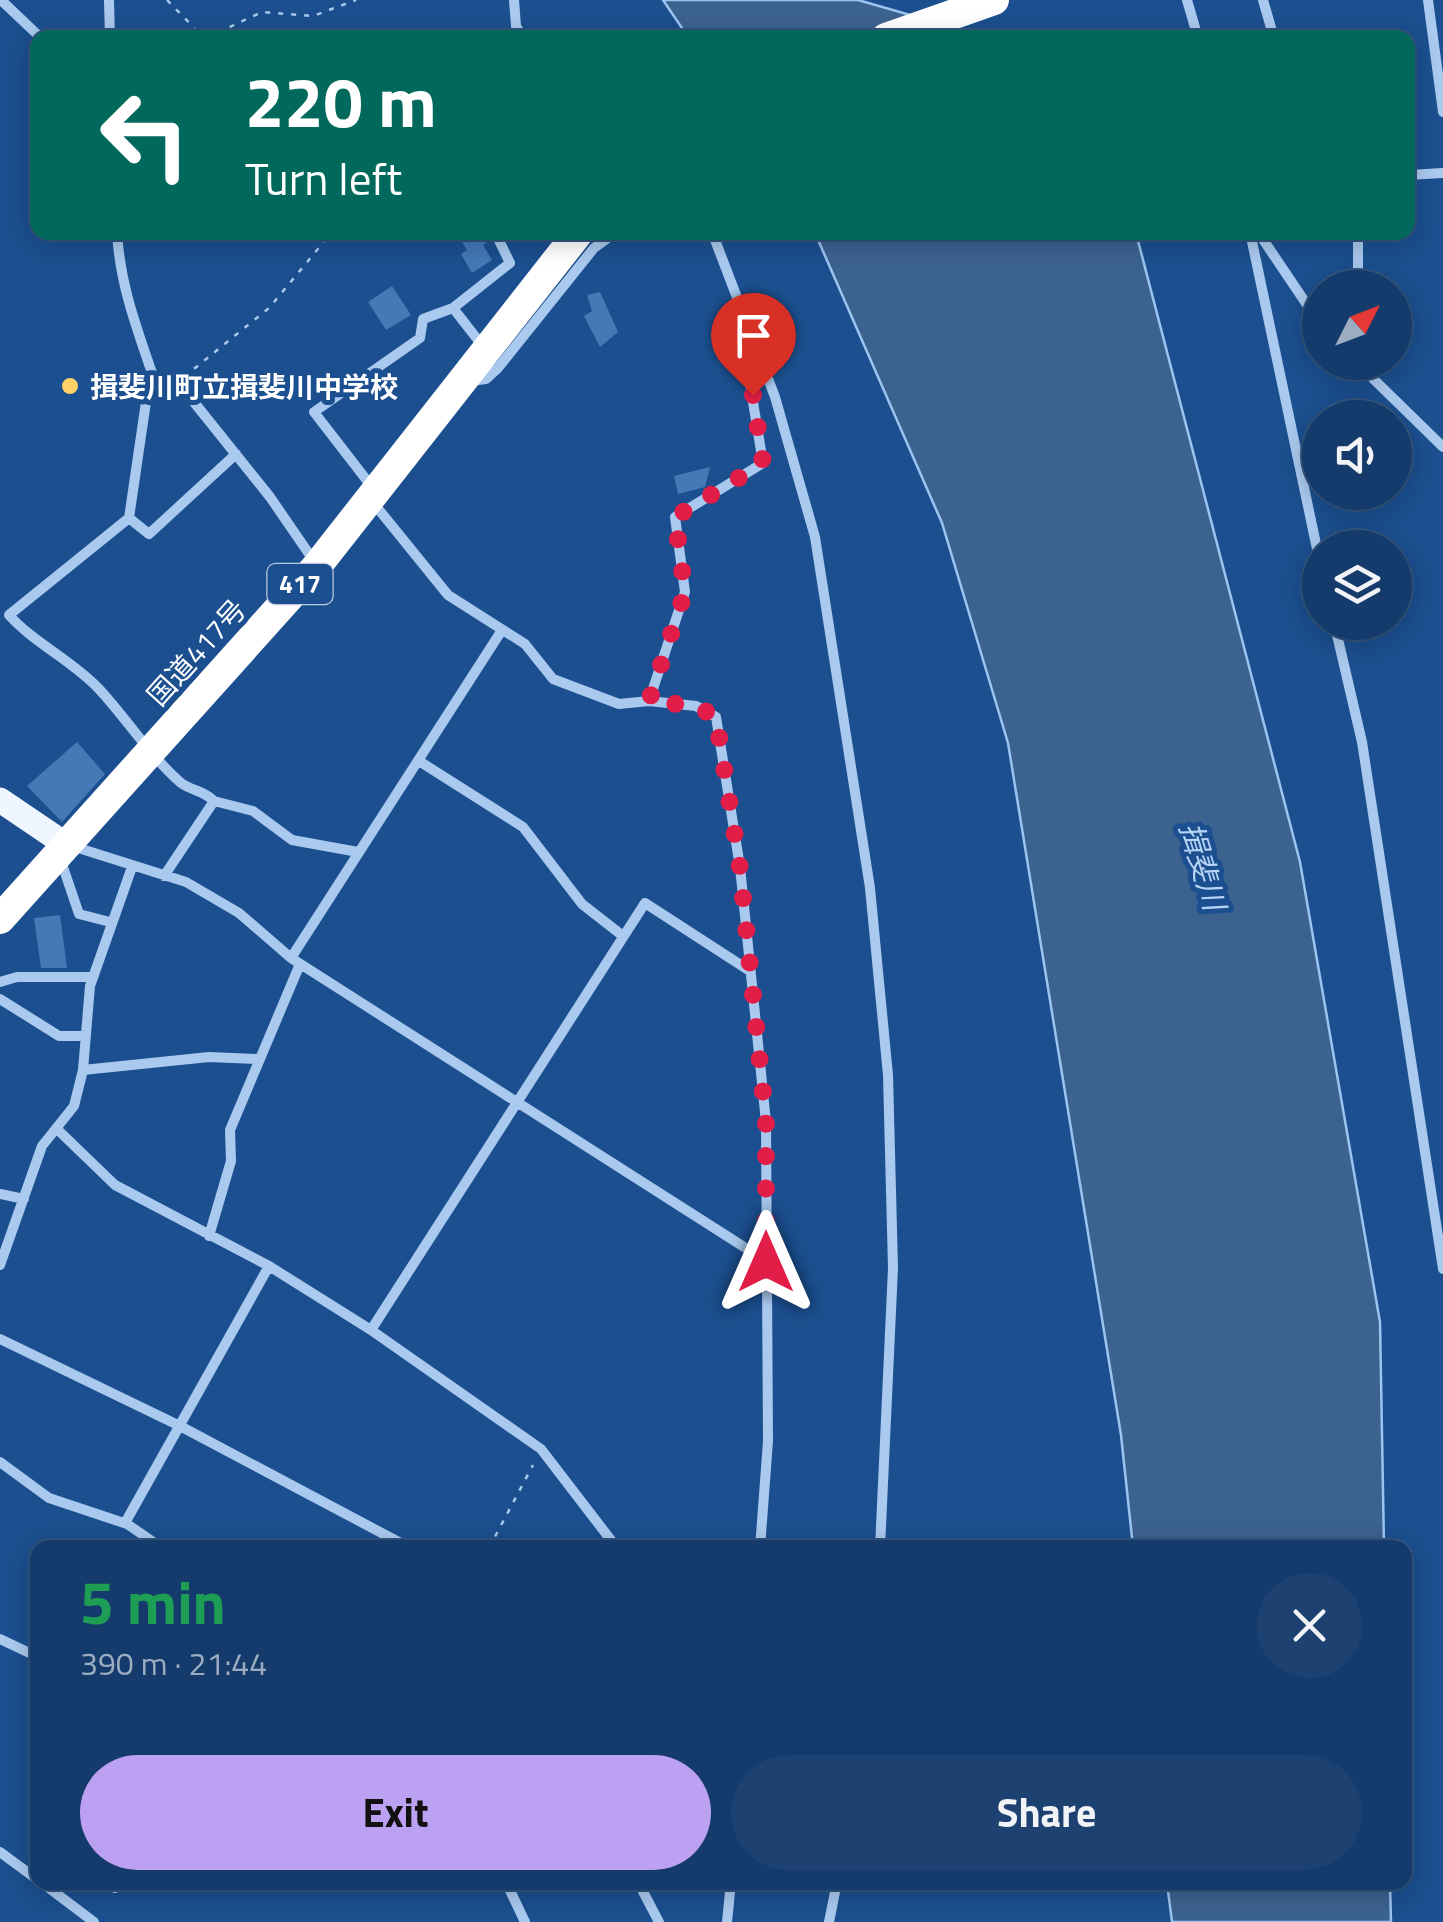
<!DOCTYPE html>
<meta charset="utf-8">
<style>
body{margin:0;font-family:"Titillium Web","Noto Sans JP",sans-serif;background:#1d4271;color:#f1f3f6;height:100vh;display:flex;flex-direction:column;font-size:38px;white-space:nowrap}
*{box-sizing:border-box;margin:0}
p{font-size:32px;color:#9dadc1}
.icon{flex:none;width:55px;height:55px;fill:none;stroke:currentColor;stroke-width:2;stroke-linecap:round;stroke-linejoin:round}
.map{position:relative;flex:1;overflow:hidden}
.drawer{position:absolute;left:30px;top:1540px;width:1382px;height:350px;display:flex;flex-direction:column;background:#143b6b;border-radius:20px;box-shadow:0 5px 25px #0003,0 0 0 2px #33557e}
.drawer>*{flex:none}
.hud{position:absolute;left:30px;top:30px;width:1385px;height:210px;border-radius:20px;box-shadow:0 5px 25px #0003,0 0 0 2px #33557e;background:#00695c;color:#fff;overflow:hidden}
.needle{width:65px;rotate:48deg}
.fabs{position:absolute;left:1302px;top:270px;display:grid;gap:20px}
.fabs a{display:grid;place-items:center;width:110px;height:110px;border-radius:50%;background:#143b6b;box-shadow:0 5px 25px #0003,0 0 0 2px #33557e;font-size:50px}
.pin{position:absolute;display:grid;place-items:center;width:85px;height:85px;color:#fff;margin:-102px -42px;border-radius:50% 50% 50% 0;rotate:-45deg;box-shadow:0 0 10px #0007}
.pin .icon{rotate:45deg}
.me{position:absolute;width:110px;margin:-55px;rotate:0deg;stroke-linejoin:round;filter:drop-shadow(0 0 8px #0008)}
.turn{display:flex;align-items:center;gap:35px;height:210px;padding:0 50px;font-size:45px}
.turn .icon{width:130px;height:130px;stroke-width:2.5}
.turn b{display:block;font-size:70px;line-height:85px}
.round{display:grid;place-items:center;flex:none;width:105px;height:105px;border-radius:52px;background:#1d4271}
.overview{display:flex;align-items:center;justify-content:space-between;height:170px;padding:0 50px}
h1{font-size:60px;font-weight:700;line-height:75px;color:#1e9e55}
.primary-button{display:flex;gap:20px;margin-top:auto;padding:20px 50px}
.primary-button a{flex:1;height:115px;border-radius:60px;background:#bca0f2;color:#111;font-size:40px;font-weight:700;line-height:115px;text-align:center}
.primary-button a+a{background:#1d4271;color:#f1f3f6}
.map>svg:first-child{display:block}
</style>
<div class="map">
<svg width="1443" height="1922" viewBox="0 0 1443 1922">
<rect width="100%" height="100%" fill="#1b4f8f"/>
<path fill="#3c6290" stroke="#9cc4f0" stroke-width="2.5" d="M 663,0 L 858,0 L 987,37 L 688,37 Z
M 815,233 L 1136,233 L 1300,862 L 1380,1322 L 1384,1547 L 1133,1547 L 1121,1435 L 1008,743 L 942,523 Z
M 1167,1883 L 1390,1883 L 1391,1922 L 1172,1922 Z"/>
<path fill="#4478b7" d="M 456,232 L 484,232 L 489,241 L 483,245 L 492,260 L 472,273 L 461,254 L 467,250 Z
M 392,286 L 411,315 L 386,330 L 368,302 Z
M 600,292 L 618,332 L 600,347 L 584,316 L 592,311 L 587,295 Z
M 710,467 L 705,487 L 678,494 L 674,476 Z
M 77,742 L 105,774 L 62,822 L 27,786 Z
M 60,915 L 67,968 L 41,968 L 34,918 Z"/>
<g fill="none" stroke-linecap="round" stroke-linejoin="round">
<path stroke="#a9c9ee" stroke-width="2.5" stroke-dasharray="5 8" stroke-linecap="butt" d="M 167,0 L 204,38
M 206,38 L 262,12 L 313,16 L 356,0
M 184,377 L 269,308 L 332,232
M 489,1548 L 533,1465"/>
<path stroke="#a9c9ee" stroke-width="10" d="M 1,0 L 41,38
M 109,0 L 110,38
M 514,0 L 516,26 L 523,38
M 1187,0 L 1198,38
M 1263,0 L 1274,38
M 1428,0 L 1443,112
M 1408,175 L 1443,173
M 117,232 C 120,287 138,331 155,382 L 185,391 L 270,497 L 316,564
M 712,232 L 775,397 L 815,537 L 870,888 L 888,1075 L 893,1268 L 880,1548
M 1250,232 L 1320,563
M 1258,232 L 1320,324
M 1353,288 L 1358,278 L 1358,232
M 453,308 L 510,263 L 495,232
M 1356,362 L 1443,447
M 470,381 L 486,379 L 498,368 L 594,248 L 616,232
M 155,382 L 147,395 L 129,518 L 9,615 C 35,644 72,660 99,689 C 127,719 149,755 181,783 C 192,791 203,790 214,801 L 164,876
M 372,487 L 314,412 L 420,338 L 423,319 L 453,308 L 485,349
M 371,500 L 448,595 L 525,644 L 553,679 L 619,704 L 649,701 L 696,706 L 716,717 L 740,867 L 766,1122 L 768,1441 L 760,1548
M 129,518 L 149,534 L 236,454
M 1334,622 L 1362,742 L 1443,1269
M 649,701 L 685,592 L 675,517 L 763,463 L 737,304
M 419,761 L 523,827 L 582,904 L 623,936
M 214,801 L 253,811 L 292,840 L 358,852
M 72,846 L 186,882 L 239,913 L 291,958 L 766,1261
M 61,861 L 79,914 L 110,922
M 291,958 L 502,630
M 0,982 L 17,977 L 93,977
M 0,999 L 59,1036 L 86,1036
M 83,1070 L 209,1057 L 258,1059
M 59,1131 L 115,1185 L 269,1266 L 371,1330 L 541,1449 L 617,1548
M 0,1194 L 24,1199
M 209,1236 L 231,1161 L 230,1130 L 300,964
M 0,1265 L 42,1146 L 74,1106 L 83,1070 L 90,986 L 132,867
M 371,1330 L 645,903 L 750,971
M 0,1339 L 180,1426 L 410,1548
M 0,1462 L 49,1498 L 127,1524 L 162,1548
M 125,1523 L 269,1266
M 0,1639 L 38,1657
M 0,1852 L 38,1880
M 41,1882 L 94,1922
M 506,1882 L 525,1922
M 638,1882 L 659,1922
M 115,1888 L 118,1882
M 727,1922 L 731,1882
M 829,1922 L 837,1882"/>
<path stroke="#f0f6ff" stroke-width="25" d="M 0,800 L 65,844"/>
<path stroke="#fff" stroke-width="30" d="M 886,38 L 994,0
M 0,919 L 317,566 L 579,232"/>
</g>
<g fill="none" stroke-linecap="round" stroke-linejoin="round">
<path stroke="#e11d48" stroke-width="18" stroke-dasharray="0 32.4" d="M 753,395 L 763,463 L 675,517 L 685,592 L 649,701 L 696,706 L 716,717 L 740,868 L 766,1122 L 766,1262"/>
</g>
<circle fill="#ffd166" stroke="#1b4f8f" stroke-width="4" cx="70" cy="386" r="10"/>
<g text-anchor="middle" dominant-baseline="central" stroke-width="10" stroke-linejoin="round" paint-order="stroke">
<rect fill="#1b4f8f" stroke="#bbcadd" stroke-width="2.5" x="267.5" y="564" width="65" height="40" rx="8"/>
<g font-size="25" font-weight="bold" fill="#fff">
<text x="300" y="584">417</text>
</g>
<g font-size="28" font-weight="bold" fill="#fff" stroke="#1b4f8f" text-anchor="start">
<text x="90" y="386">揖斐川町立揖斐川中学校</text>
</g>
<g font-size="28" fill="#fff" stroke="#1b4f8f">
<text transform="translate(196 652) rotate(-48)">国道417号</text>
</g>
<g font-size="30" font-style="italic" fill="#b5d3f5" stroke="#1b4f8f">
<text transform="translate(1203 866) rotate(73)">揖斐川</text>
</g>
</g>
</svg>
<div class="fabs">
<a><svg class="needle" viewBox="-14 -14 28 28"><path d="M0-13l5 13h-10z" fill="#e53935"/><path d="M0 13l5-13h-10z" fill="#9dadc1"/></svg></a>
<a><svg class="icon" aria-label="sound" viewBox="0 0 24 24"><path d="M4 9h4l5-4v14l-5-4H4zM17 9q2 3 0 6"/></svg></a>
<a><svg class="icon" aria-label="layers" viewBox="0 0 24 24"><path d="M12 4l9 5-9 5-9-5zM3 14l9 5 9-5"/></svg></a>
</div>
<div class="pin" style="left:753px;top:395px;background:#d93025"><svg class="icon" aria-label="arrive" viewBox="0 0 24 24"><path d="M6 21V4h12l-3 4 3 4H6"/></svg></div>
<svg class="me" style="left:766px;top:1262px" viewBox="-20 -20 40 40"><path d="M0-17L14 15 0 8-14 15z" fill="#e11d48" stroke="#fff" stroke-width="4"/></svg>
<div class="hud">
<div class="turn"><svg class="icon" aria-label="left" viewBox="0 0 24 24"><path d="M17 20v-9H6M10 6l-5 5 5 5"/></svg><div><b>220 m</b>Turn left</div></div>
</div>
<section class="drawer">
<div class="overview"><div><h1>5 min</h1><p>390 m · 21:44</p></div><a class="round"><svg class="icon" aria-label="close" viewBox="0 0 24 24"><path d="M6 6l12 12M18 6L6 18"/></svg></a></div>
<div class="primary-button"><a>Exit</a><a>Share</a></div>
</section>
</div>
